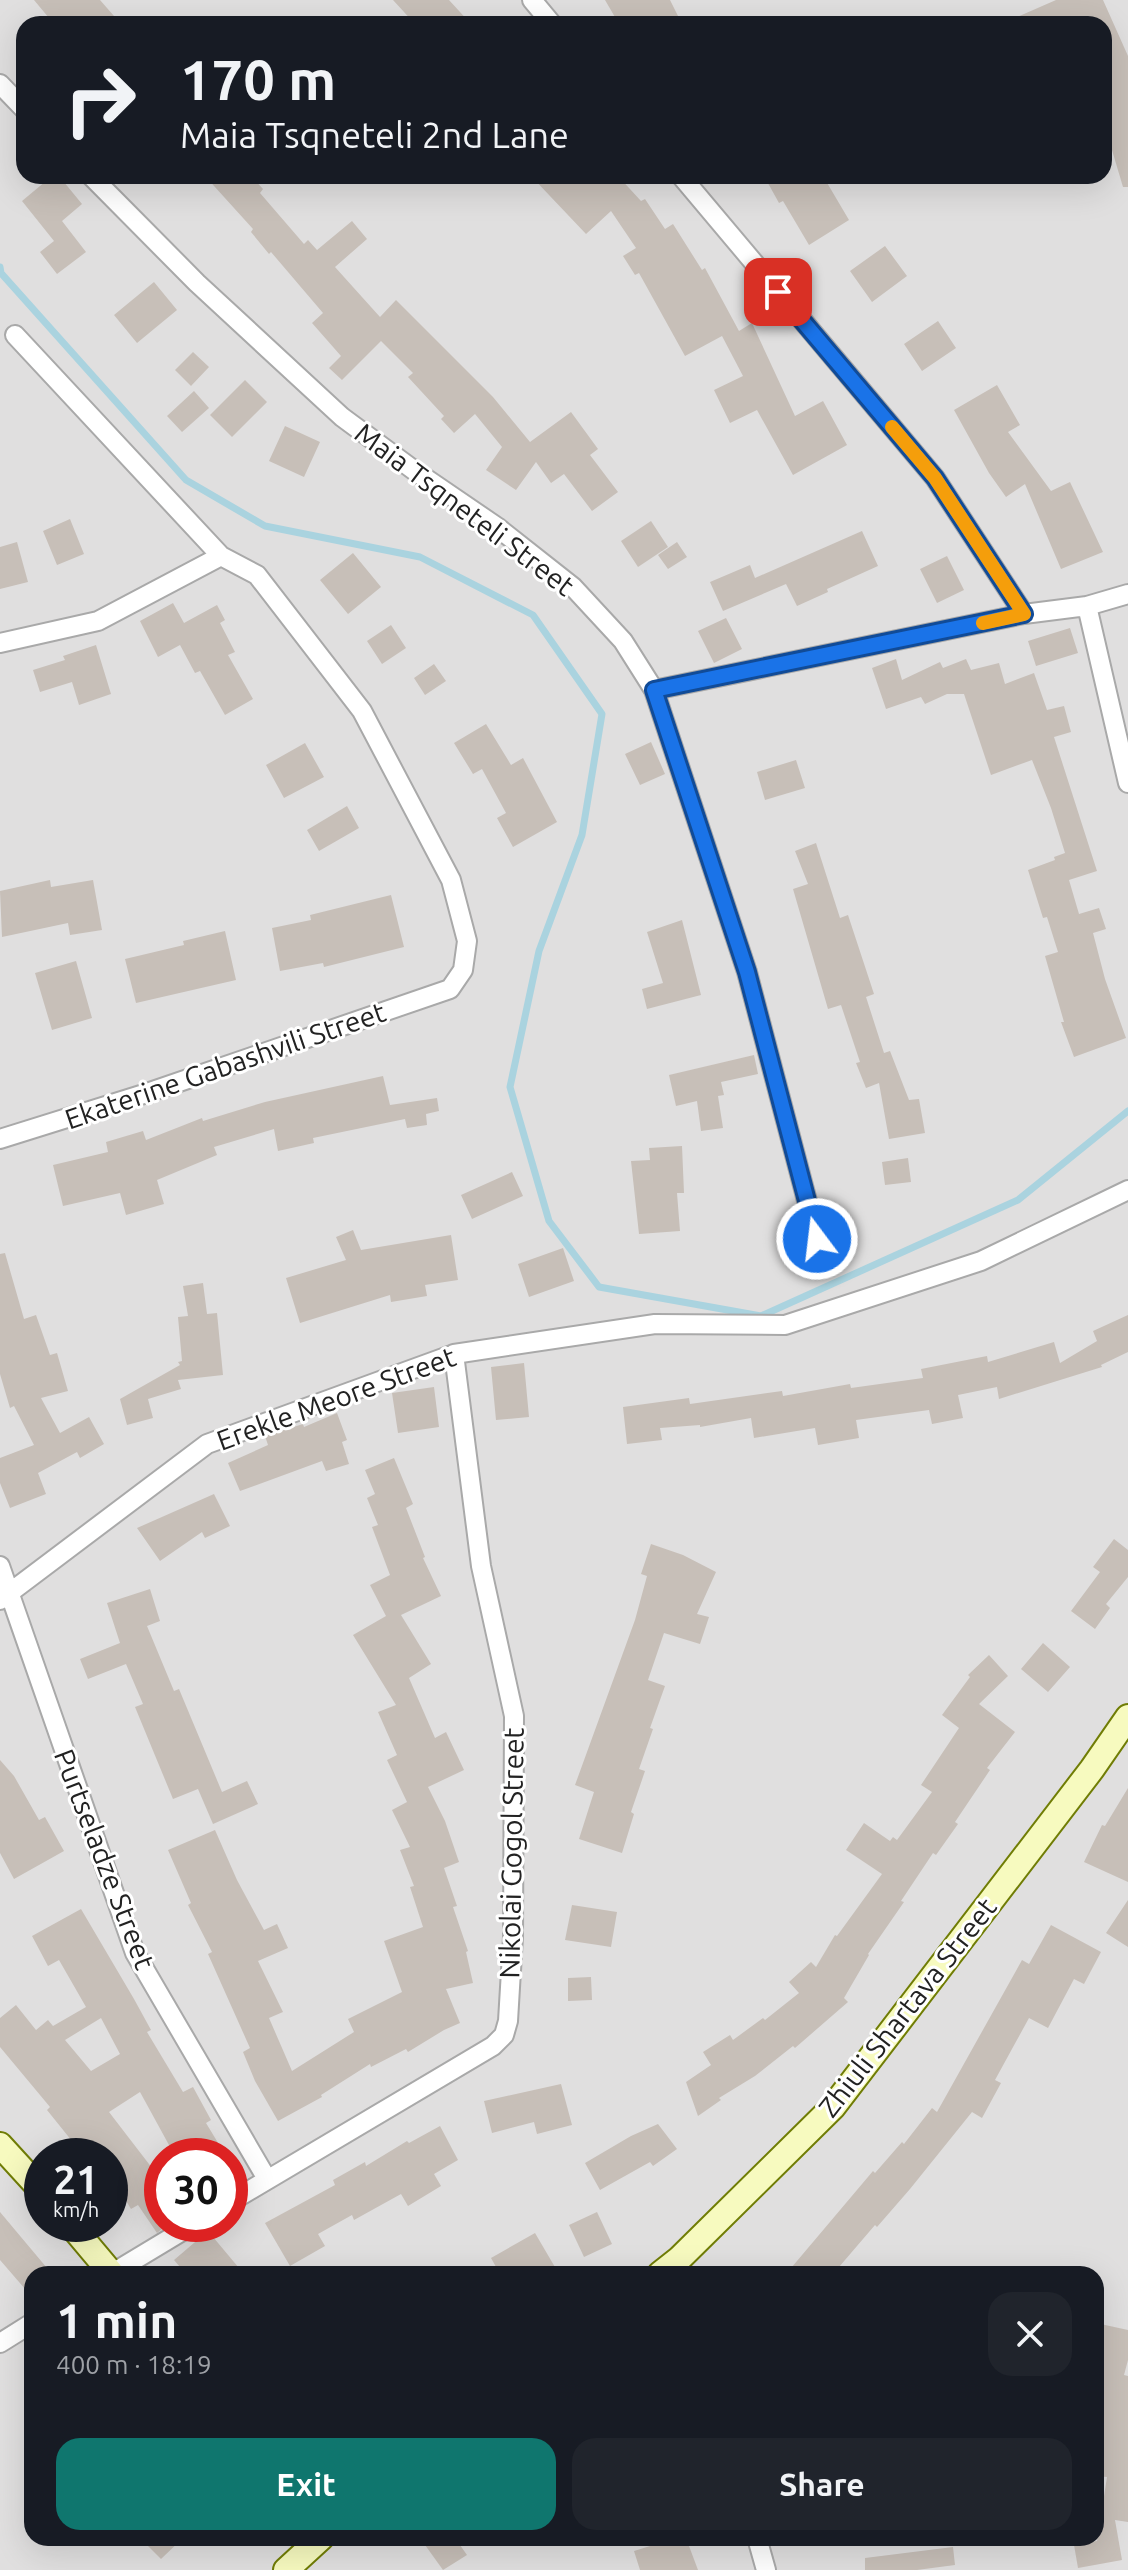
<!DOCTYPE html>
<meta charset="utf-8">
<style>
body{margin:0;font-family:Ubuntu,sans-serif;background:#20242c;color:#f1f3f6;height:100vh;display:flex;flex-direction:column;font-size:30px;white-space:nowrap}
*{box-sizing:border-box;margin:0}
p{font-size:26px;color:#9ea1a6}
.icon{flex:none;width:44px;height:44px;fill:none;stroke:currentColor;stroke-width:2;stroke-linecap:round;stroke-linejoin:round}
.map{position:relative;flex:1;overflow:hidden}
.side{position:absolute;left:24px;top:2266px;width:1080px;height:280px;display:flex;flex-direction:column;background:#171b24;border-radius:24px;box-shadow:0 8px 32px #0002}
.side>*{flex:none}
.hud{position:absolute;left:16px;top:16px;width:1096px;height:168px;border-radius:24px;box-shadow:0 8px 32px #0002;background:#171b24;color:#f1f3f6;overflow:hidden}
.speed{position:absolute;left:24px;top:2138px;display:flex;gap:16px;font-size:40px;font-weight:700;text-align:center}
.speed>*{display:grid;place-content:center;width:104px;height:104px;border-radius:50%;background:#171b24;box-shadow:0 8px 32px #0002;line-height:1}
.speed small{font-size:20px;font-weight:400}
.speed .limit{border:12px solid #d22;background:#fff;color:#111}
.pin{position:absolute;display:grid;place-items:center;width:68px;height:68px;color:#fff;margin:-34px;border-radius:16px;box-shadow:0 4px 12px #0006}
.me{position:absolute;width:88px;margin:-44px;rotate:345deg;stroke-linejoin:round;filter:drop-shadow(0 0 6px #0008)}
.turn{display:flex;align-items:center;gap:28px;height:168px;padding:0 32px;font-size:36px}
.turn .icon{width:104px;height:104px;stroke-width:2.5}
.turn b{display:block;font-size:56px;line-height:68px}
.round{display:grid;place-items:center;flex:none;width:84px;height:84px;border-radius:24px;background:#20242c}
.head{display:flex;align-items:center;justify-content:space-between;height:136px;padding:0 32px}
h1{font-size:48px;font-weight:600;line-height:60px}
.button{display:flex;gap:16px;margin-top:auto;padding:16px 32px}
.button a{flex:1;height:92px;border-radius:24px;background:#0f766e;color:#fff;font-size:32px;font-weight:600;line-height:92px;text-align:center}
.button a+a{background:#20242c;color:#f1f3f6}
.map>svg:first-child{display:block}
</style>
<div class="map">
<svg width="1128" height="2570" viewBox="0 0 1128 2570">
<rect width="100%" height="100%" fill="#f2efe9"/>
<path fill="#e0dfdf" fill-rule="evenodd" d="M 0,0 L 1128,0 L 1128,2570 L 0,2570 ZM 24,24 L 1104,24 L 1104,176 L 24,176 ZM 42,2156 L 110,2156 L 110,2224 L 42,2224 ZM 162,2156 L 230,2156 L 230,2224 L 162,2224 ZM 32,2274 L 1096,2274 L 1096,2538 L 32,2538 Z"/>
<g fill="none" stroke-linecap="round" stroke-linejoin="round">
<path stroke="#aad3df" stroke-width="7" d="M 0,267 L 1,273 L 186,480 L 265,526 L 420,557 L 533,615 L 602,714 L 582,835 L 539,951 L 510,1087 L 549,1221 L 599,1287 L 761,1316 L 1018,1200 L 1128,1111"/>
</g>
<path fill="#c7bfb8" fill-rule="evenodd" d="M 34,0 L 100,0 L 121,24 L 54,24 Z
M 393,0 L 449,0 L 471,24 L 415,24 Z
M 605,0 L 670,0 L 682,24 L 619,24 Z
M 1056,0 L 1103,0 L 1128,56 L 1128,187 L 1123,187 L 1109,140 L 1104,141 L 1104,24 L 1001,24 Z
M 52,176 L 59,176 L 82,204 L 62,221 L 86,252 L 57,274 L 40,252 L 54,241 L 22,201 Z
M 205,176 L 251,176 L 263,189 L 260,193 L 304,244 L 308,240 L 317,250 L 352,221 L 367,239 L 335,267 L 380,317 L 396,300 L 493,397 L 530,442 L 571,412 L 598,449 L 590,455 L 618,492 L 592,511 L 564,474 L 551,483 L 536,462 L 516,490 L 486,470 L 502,447 L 475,414 L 454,433 L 441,419 L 444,416 L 408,377 L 413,373 L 381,341 L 342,380 L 329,368 L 341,356 L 312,323 L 323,313 L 271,252 L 269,254 L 251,232 L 253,229 Z
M 531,176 L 618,176 L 641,201 L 645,199 L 665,229 L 673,224 L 702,270 L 705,268 L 739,331 L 752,323 L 795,416 L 823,401 L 847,445 L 793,475 L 757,410 L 730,423 L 714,390 L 743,376 L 722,336 L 685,356 L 639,273 L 635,275 L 623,256 L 636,248 L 611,211 L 586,234 Z
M 764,176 L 823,176 L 849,220 L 809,245 L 783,201 L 779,203 Z
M 885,246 L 907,276 L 872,302 L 850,271 Z
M 154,282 L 177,310 L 137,343 L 114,315 Z
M 938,321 L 956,348 L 922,371 L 904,344 Z
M 193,352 L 209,367 L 191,386 L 175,370 Z
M 245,380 L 267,402 L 232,437 L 210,415 Z
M 997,385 L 1020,425 L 1008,432 L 1051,491 L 1070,482 L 1103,552 L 1061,569 L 1025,484 L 1006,497 L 989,473 L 954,410 Z
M 194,391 L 209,408 L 182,432 L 167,416 Z
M 285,426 L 320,442 L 304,477 L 269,461 Z
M 70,519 L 84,554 L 57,565 L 43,531 Z
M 651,521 L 668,547 L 638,567 L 621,541 Z
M 862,531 L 878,566 L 827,589 L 828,592 L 797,606 L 786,584 L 723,611 L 710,582 L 750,565 L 755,578 Z
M 17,542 L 28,582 L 0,589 L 0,547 Z
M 677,542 L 687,557 L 668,569 L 658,555 Z
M 353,553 L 381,587 L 348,614 L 320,580 Z
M 947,556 L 964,590 L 937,603 L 920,569 Z
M 173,603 L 184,623 L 217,605 L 225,620 L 220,623 L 235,652 L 228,655 L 253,699 L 225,715 L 200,671 L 195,673 L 180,645 L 158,657 L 140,621 Z
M 726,618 L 742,649 L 714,663 L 698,631 Z
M 391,625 L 406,648 L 382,664 L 367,641 Z
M 1070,628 L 1078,653 L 1036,666 L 1028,641 Z
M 96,645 L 111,694 L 79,705 L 72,682 L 40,692 L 33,670 L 65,660 L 63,656 Z
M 896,659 L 902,680 L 940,662 L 943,668 L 966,659 L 971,670 L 999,663 L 1005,684 L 1034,673 L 1047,710 L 1064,706 L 1071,732 L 1054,737 L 1097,871 L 1069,880 L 1079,914 L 1099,908 L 1106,929 L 1093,933 L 1105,979 L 1126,1038 L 1074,1057 L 1061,1022 L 1064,1022 L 1045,956 L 1058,952 L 1047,917 L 1043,918 L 1028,870 L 1055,860 L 1054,857 L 1065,853 L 1051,808 L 1032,760 L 991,775 L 964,694 L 947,694 L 925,704 L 921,697 L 886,709 L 872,668 Z
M 434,664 L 446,681 L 425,695 L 414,678 Z
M 486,724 L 511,765 L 523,758 L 557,822 L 513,847 L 497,818 L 506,813 L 482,769 L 473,774 L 454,743 Z
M 651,742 L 665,774 L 640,785 L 625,754 Z
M 305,743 L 324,777 L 284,798 L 266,765 Z
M 796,760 L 805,788 L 765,800 L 757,772 Z
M 347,806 L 359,828 L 319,851 L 307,830 Z
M 816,843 L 840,918 L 848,915 L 874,994 L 866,997 L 884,1053 L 890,1051 L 909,1100 L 919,1099 L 925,1133 L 889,1139 L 879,1083 L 866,1088 L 856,1063 L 860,1062 L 841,1005 L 828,1009 L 793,889 L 808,884 L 795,851 Z
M 50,880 L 51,887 L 93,880 L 102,930 L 70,935 L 68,923 L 2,937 L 0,891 Z
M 391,895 L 404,947 L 324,967 L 323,963 L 280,971 L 272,928 L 311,920 L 310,915 Z
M 682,920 L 701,995 L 647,1009 L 642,989 L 663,983 L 647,932 Z
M 225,931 L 236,980 L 136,1003 L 125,959 L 184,945 L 183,941 Z
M 76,961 L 92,1018 L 52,1030 L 35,973 Z
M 754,1055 L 758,1074 L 721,1082 L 724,1095 L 718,1096 L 723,1128 L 701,1131 L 697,1101 L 676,1106 L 669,1075 Z
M 383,1076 L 390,1105 L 437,1098 L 439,1111 L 426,1114 L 427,1125 L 407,1128 L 405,1119 L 313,1138 L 314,1143 L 278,1151 L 274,1129 L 214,1147 L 217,1155 L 157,1180 L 164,1204 L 126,1215 L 120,1193 L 63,1206 L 53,1165 L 108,1152 L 106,1142 L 143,1131 L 146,1140 L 202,1118 L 203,1121 L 265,1102 Z
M 682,1146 L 684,1193 L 677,1193 L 680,1231 L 639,1234 L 631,1161 L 650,1160 L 649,1148 Z
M 908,1158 L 911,1182 L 885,1185 L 882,1162 Z
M 512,1172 L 523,1196 L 472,1219 L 461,1195 Z
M 353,1230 L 361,1250 L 451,1235 L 458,1280 L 425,1285 L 427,1296 L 391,1302 L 390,1295 L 300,1323 L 286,1278 L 346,1260 L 336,1237 Z
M 563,1248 L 574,1281 L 529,1297 L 518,1264 Z
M 5,1253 L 24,1319 L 36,1315 L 50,1355 L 57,1353 L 68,1391 L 41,1398 L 60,1433 L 89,1417 L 104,1444 L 80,1458 L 77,1452 L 38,1473 L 46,1494 L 10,1508 L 0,1483 L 0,1458 L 34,1445 L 14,1406 L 10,1408 L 0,1374 L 0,1254 Z
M 203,1283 L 207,1314 L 217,1313 L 223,1375 L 178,1380 L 181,1389 L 148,1399 L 153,1418 L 127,1425 L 120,1399 L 180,1365 L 178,1362 L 182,1361 L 178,1317 L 188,1316 L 183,1286 Z
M 1128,1315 L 1128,1352 L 1101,1365 L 1102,1367 L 999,1399 L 997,1387 L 958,1395 L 963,1418 L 932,1424 L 929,1410 L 856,1420 L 859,1438 L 818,1445 L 815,1428 L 754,1438 L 751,1418 L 700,1427 L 700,1425 L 660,1428 L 662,1440 L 627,1444 L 623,1407 L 689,1398 L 690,1404 L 782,1391 L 783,1396 L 850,1384 L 851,1388 L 923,1378 L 921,1369 L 987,1356 L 988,1362 L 1054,1342 L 1060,1363 L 1097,1341 L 1093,1331 Z
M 524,1363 L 529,1417 L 496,1420 L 491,1367 Z
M 434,1387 L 439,1427 L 398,1433 L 392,1393 Z
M 337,1413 L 347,1440 L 342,1442 L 349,1464 L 326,1471 L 322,1461 L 240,1491 L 228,1463 L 268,1445 L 265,1436 L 303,1424 L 304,1427 Z
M 394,1458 L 413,1504 L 406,1508 L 425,1557 L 423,1558 L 441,1596 L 401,1615 L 431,1664 L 409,1678 L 435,1738 L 446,1732 L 464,1770 L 428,1787 L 445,1821 L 459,1862 L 444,1868 L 457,1906 L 453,1907 L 468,1951 L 466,1952 L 473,1983 L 446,1989 L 460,2023 L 444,2030 L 408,2052 L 406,2049 L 371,2067 L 370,2064 L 321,2095 L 322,2097 L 278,2121 L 255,2081 L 243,2052 L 250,2048 L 208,1954 L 212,1952 L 188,1905 L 191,1903 L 168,1850 L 215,1830 L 237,1880 L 264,1930 L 277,1924 L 288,1948 L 258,1961 L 283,2012 L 269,2018 L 292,2071 L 354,2032 L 348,2019 L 402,1992 L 384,1941 L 423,1927 L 410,1887 L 414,1886 L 400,1850 L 410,1847 L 392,1810 L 407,1802 L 387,1760 L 397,1755 L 378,1712 L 396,1705 L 353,1635 L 386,1616 L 370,1585 L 390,1575 L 372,1527 L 378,1525 L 367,1498 L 375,1494 L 365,1470 Z
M 214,1494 L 230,1526 L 205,1538 L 202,1532 L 160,1561 L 137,1528 Z
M 1114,1539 L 1128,1550 L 1128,1577 L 1106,1604 L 1110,1608 L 1095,1629 L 1071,1611 L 1100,1572 L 1093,1567 Z
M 651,1544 L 683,1555 L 716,1572 L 697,1614 L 709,1617 L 700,1644 L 664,1633 L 648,1680 L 665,1686 L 650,1728 L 653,1729 L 639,1769 L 645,1771 L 631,1812 L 634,1814 L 622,1853 L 579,1839 L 594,1792 L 575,1785 L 635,1620 L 647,1576 L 641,1574 Z
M 150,1589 L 160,1621 L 147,1626 L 174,1691 L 179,1689 L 222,1792 L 247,1781 L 258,1804 L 213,1824 L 198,1789 L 173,1799 L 135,1707 L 143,1704 L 126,1664 L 88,1679 L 80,1659 L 120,1643 L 107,1603 Z
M 1043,1643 L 1070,1667 L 1048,1692 L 1021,1669 Z
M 989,1655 L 1008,1676 L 979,1704 L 1015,1732 L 987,1768 L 990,1770 L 955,1822 L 958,1824 L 936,1855 L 933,1853 L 901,1901 L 904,1902 L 868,1954 L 869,1955 L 844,1998 L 848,2002 L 795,2048 L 793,2046 L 755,2076 L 719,2098 L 721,2100 L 698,2116 L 686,2082 L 711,2065 L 703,2052 L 730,2035 L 733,2040 L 763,2018 L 765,2020 L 799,1993 L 789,1982 L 811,1962 L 816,1967 L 835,1935 L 837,1936 L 882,1874 L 846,1850 L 864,1823 L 890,1841 L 893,1837 L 897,1840 L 932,1792 L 921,1785 L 959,1728 L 942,1715 L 970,1677 L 968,1675 Z
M 0,1760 L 14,1776 L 39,1820 L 45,1817 L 64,1851 L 14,1879 L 0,1853 Z
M 1128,1788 L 1128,1882 L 1084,1862 L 1102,1825 L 1105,1826 Z
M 1128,1900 L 1128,1947 L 1106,1933 Z
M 572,1905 L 617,1912 L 611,1947 L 565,1940 Z
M 81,1909 L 134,1999 L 151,2030 L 147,2032 L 183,2092 L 193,2087 L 211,2120 L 206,2123 L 226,2156 L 175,2156 L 140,2092 L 109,2112 L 162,2181 L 162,2229 L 157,2233 L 138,2205 L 131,2209 L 110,2174 L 110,2156 L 84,2156 L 47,2110 L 50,2107 L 0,2047 L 0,2018 L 16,2005 L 36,2030 L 48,2020 L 53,2026 L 86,2007 L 59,1960 L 48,1966 L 32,1936 ZM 101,2018 L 120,2054 L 91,2071 L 65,2040 Z
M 1051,1925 L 1101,1952 L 1084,1984 L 1074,1979 L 1048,2028 L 1029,2018 L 995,2080 L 1001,2083 L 982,2118 L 972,2112 L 910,2189 L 877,2227 L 875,2225 L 833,2274 L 786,2274 L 873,2171 L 875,2173 L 902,2142 L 904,2144 L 932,2108 L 937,2112 L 1022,1960 L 1029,1964 Z
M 591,1977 L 592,2000 L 568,2001 L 568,1978 Z
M 561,2084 L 572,2125 L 537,2134 L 534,2122 L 492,2133 L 484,2101 Z
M 658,2124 L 677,2149 L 653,2166 L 650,2162 L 600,2190 L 585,2163 L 631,2136 Z
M 440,2126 L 458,2160 L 434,2174 L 441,2186 L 408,2206 L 401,2194 L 354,2220 L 352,2215 L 318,2234 L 325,2246 L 290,2266 L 265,2223 L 335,2185 L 333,2180 L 365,2162 L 366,2166 L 407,2141 L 409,2143 Z
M 0,2212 L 52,2274 L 32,2274 L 32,2297 L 0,2260 Z
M 597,2212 L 612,2244 L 584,2257 L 569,2225 Z
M 208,2231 L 244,2274 L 186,2274 L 174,2260 Z
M 535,2233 L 559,2274 L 500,2274 L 491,2258 Z
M 1096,2323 L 1128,2330 L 1128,2360 L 1124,2375 L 1128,2376 L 1128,2522 L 1115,2520 L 1122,2560 L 1078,2568 L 1074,2545 L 1097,2541 L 1107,2477 L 1096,2476 L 1096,2383 L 1102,2363 L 1096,2361 Z
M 140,2538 L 183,2538 L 161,2559 Z
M 420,2538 L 455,2538 L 467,2555 L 443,2570 Z
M 662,2538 L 686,2538 L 698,2570 L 640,2570 L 634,2551 L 663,2542 Z
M 953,2547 L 955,2565 L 917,2570 L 865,2570 L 865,2558 Z"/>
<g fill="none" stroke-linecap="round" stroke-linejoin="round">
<defs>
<path id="street" d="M 532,0 L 552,24
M 0,84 L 24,109
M 91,176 L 197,283 L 342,417 L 415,471 L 497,527 L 573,587 L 623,641 L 654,690 L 747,972 L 817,1239
M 681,176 L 935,478 L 1024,614
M 1087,606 L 1128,783
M 0,643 L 98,621 L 221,556
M 654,690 L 1024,614 L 1087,606 L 1128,594
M 0,1139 L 147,1093 L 450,989 L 463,970 L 467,941 L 451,880 L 362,711 L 257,575 L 221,556 L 15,335
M 0,1566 L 135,1953 L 267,2179
M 0,1600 L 207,1444 L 454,1354 L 655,1324 L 785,1325 L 981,1261 L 1128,1190
M 230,2202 L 493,2046 L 504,2035 L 508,2021 L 513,1937 L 514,1716 L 481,1566 L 454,1354
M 111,2274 L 194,2224
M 0,2343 L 32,2323
M 757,2538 L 766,2570"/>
<path id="secondary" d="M 0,2145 L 42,2191
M 70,2224 L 112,2274
M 660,2274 L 679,2259 L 833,2107 L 1092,1769 L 1128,1717
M 286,2570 L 321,2538"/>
</defs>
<use href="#street" stroke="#a9a9a9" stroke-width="22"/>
<use href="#secondary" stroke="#707d05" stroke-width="28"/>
<use href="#street" stroke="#fff" stroke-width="18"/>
<use href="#secondary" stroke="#f7fabf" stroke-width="24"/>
</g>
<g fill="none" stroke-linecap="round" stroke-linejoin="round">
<defs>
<path id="route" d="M 778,292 L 935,478 L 1024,614 L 654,690 L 747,972 L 817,1239"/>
</defs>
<use href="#route" stroke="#114b97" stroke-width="20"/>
<use href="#route" stroke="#1a73e8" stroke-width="14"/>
<path stroke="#f59e0b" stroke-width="14" d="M 892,427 L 935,478 L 1024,614 L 983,623"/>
</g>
<g text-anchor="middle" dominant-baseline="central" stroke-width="6" stroke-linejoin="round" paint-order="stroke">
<g font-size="28" fill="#222" stroke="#fff">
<text transform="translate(465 509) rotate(37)">Maia Tsqneteli Street</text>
<text transform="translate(225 1065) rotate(-19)">Ekaterine Gabashvili Street</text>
<text transform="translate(336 1398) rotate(-20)">Erekle Meore Street</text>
<text transform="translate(511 1853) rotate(-89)">Nikolai Gogol Street</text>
<text transform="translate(105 1859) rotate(69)">Purtseladze Street</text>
<text transform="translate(907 2007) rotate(-52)">Zhiuli Shartava Street</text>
</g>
</g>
</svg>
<div class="speed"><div>21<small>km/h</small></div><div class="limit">30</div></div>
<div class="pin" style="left:778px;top:292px;background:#d93025"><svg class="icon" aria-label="arrive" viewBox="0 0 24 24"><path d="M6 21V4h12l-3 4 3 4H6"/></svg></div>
<svg class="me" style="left:817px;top:1239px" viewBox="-20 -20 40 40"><circle r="17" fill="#1a73e8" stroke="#fff" stroke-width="3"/><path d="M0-11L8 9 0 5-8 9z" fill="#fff"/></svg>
<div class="hud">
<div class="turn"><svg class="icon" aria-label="right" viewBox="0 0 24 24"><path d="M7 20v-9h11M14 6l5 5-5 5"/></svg><div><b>170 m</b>Maia Tsqneteli 2nd Lane</div></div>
</div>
<section class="side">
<div class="head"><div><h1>1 min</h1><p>400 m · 18:19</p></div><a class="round"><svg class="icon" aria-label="close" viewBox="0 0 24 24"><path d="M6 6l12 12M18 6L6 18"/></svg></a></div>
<div class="button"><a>Exit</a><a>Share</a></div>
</section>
</div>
